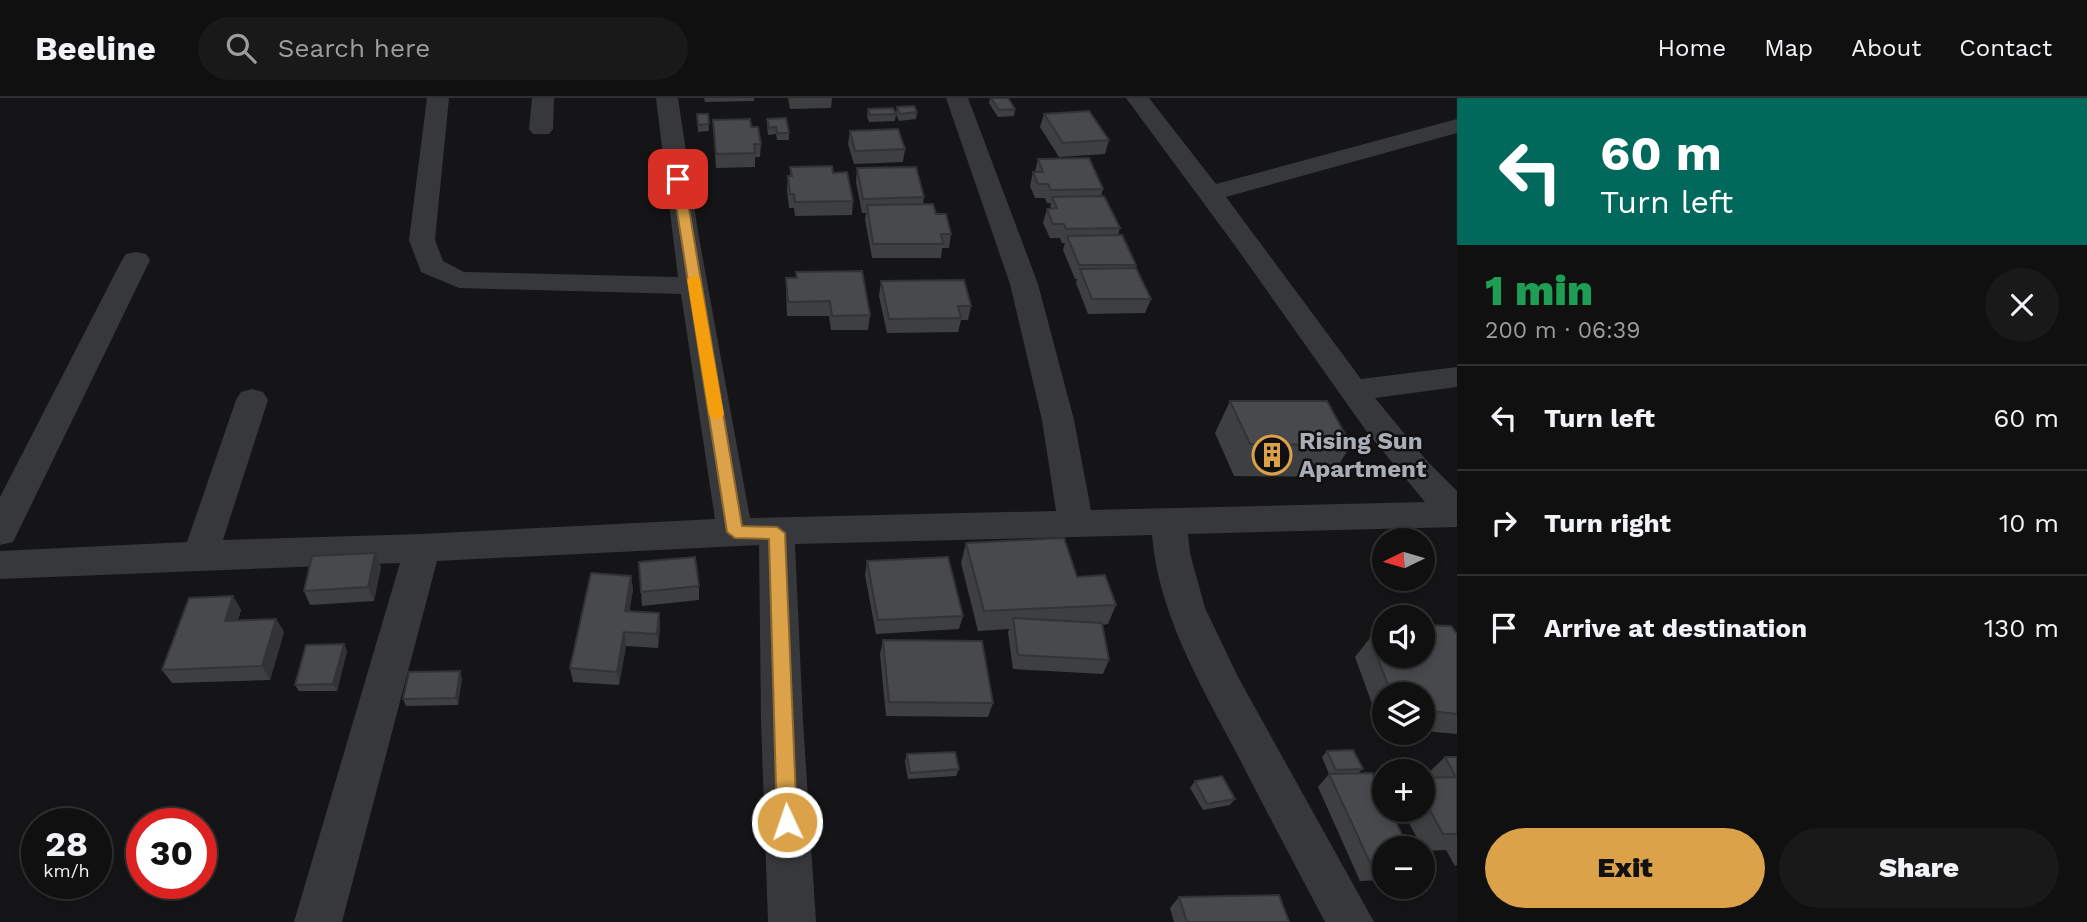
<!DOCTYPE html>
<meta charset="utf-8">
<style>
body{margin:0;font-family:"Work Sans",sans-serif;background:#19191a;color:#f1f3f6;height:100vh;display:flex;flex-direction:column;font-size:26px;white-space:nowrap}
*{box-sizing:border-box;margin:0}
p{font-size:23px;color:#9c9d9f}
.icon{flex:none;width:38px;height:38px;fill:none;stroke:currentColor;stroke-width:2;stroke-linecap:round;stroke-linejoin:round}
.map{position:relative;flex:1;overflow:hidden}
.drawer{display:flex;flex-direction:column;background:#101011;width:630px}
.drawer>*{flex:none}
.hud{background:#00695c;color:#fff;overflow:hidden}
.needle{width:46px;rotate:265deg}
.tools{position:absolute;left:1372px;top:430px;display:grid;gap:14px}
.tools a{display:grid;place-items:center;width:63px;height:63px;border-radius:50%;background:#101011;box-shadow:0 4px 10px #0003,0 0 0 2px #303031;font-size:35px}
.speed{position:absolute;left:21px;top:710px;display:flex;gap:14px;font-size:35px;font-weight:700;text-align:center}
.speed>*{display:grid;place-content:center;width:91px;height:91px;border-radius:50%;background:#101011;box-shadow:0 4px 10px #0003,0 0 0 2px #303031;line-height:1}
.speed small{font-size:18px;font-weight:400}
.speed .limit{border:10px solid #d22;background:#fff;color:#111}
.pin{position:absolute;display:grid;place-items:center;width:60px;height:60px;color:#fff;margin:-30px;border-radius:14px;box-shadow:0 4px 10px #0006}
.me{position:absolute;width:77px;margin:-38px;rotate:357deg;stroke-linejoin:round;filter:drop-shadow(0 0 5px #0008)}
.turn{display:flex;align-items:center;gap:24px;height:147px;padding:0 28px;font-size:32px}
.turn .icon{width:91px;height:91px;stroke-width:2.5}
.turn b{display:block;font-size:49px;line-height:60px}
.round{display:grid;place-items:center;flex:none;width:74px;height:74px;border-radius:37px;background:#19191a}
.headline{display:flex;align-items:center;justify-content:space-between;height:119px;padding:0 28px}
h1{font-size:42px;font-weight:800;line-height:52px;color:#1e9e55}
.button{display:flex;gap:14px;margin-top:auto;padding:14px 28px}
.button a{flex:1;height:80px;border-radius:42px;background:#dba249;color:#111;font-size:28px;font-weight:800;line-height:80px;text-align:center}
.button a+a{background:#19191a;color:#f1f3f6}
ul{padding:0;list-style:none}
li{display:flex;align-items:center;gap:21px;height:105px;padding:0 28px;border-top:2px solid #303031}
li div{flex:1}
li b{display:block;font-size:26px}
li em{font-style:normal}
header{display:flex;align-items:center;gap:42px;box-sizing:border-box;height:98px;padding:0 35px;background:#101011;border-bottom:2px solid #303031}
header strong{font-size:33px}
nav{display:flex;gap:38px;margin-inline-start:auto;font-size:24px}
.search{width:490px;height:63px;background:#19191a;display:flex;align-items:center;gap:18px;box-sizing:border-box;padding:0 24px;border-radius:38px;color:#9c9d9f;font-size:26px}
main{display:flex;flex:1;min-height:0}
.map>svg:first-child{display:block}
</style>
<header>
<strong>Beeline</strong>
<div class="search"><svg class="icon" aria-label="search" viewBox="0 0 24 24"><circle cx="10" cy="10" r="6"/><path d="M15 15l6 6"/></svg>Search here</div>
<nav><a>Home</a><a>Map</a><a>About</a><a>Contact</a></nav>
</header>
<main>
<div class="map">
<svg width="1457" height="824" viewBox="0 0 1457 824">
<rect width="100%" height="100%" fill="#151517"/>
<g fill="none" stroke-linecap="round" stroke-linejoin="round">
<path fill="#37383b" fill-rule="evenodd" d="M 427,0 L 449,0 L 435,142 L 443,163 L 464,174 L 678,179 L 656,0 L 678,0 L 698,134 L 750,420 L 1056,413 L 1042,322 L 1010,186 L 946,0 L 968,0 L 1038,186 L 1074,322 L 1091,412 L 1425,404 L 1367,334 L 1236,149 L 1126,0 L 1149,0 L 1216,86 L 1457,21 L 1457,35 L 1226,99 L 1361,281 L 1457,269 L 1457,289 L 1375,300 L 1427,363 L 1457,393 L 1457,429 L 1188,436 L 1190,455 L 1205,510 L 1238,579 L 1374,824 L 1325,824 C 1295,767 1265,711 1236,654 C 1200,586 1158,514 1152,437 L 795,446 L 803,623 L 816,824 L 768,824 L 761,623 L 759,447 L 437,463 L 342,824 L 294,824 L 400,465 L 0,481 L 0,453 L 187,444 L 236,302 L 241,294 L 252,291 L 263,294 L 268,302 L 223,442 L 422,436 L 715,421 L 681,196 L 459,190 L 421,174 L 409,142 Z
M 532,0 L 554,0 L 553,31 L 549,36 L 533,36 L 529,31 Z
M 136,154 L 146,156 L 150,162 L 18,434 L 13,444 L 0,447 L 0,399 L 122,162 L 126,156 Z"/>
</g>
<path fill="#3e3f41" d="M 704,0 L 754,0 L 754,3 L 705,4 Z
M 788,0 L 832,0 L 831,10 L 790,11 Z
M 990,0 L 1008,0 L 1015,11 L 1014,18 L 998,19 L 989,5 Z
M 897,9 L 917,14 L 916,21 L 899,23 L 896,16 Z
M 868,11 L 896,16 L 895,23 L 869,24 L 867,18 Z
M 697,16 L 708,16 L 709,33 L 698,34 Z
M 1044,16 L 1109,42 L 1105,56 L 1059,59 L 1040,29 Z
M 767,21 L 789,35 L 789,42 L 777,42 L 776,36 L 768,37 L 767,28 Z
M 713,22 L 751,29 L 761,46 L 760,59 L 755,59 L 755,69 L 716,70 Z
M 850,33 L 905,51 L 903,64 L 854,66 L 848,46 Z
M 1038,61 L 1103,91 L 1101,98 L 1120,130 L 1118,137 L 1136,167 L 1135,170 L 1151,201 L 1145,215 L 1088,216 L 1076,185 L 1077,181 L 1075,181 L 1063,152 L 1065,145 L 1062,145 L 1060,140 L 1050,140 L 1043,125 L 1047,111 L 1050,111 L 1051,105 L 1047,105 L 1045,100 L 1035,100 L 1030,88 L 1033,74 L 1035,74 Z
M 790,69 L 833,75 L 853,103 L 852,117 L 795,118 L 794,110 L 789,110 L 787,92 L 788,78 L 790,78 Z
M 857,70 L 924,99 L 923,106 L 936,116 L 951,136 L 949,150 L 942,150 L 941,160 L 872,160 L 865,121 L 866,115 L 862,115 L 856,84 Z
M 796,174 L 870,217 L 868,232 L 831,232 L 829,218 L 787,218 L 786,195 L 786,180 L 796,180 Z
M 881,183 L 971,208 L 968,222 L 961,222 L 958,234 L 887,235 L 879,198 Z
M 1230,303 L 1351,347 L 1331,379 L 1234,378 L 1215,335 Z
M 966,445 L 1077,479 L 1116,507 L 1108,526 L 1102,527 L 1109,562 L 1103,576 L 1013,571 L 1008,534 L 1009,531 L 978,533 L 961,465 Z
M 867,463 L 963,518 L 959,531 L 876,536 L 865,477 Z
M 381,469 L 374,503 L 310,507 L 304,493 Z
M 631,478 L 633,492 L 629,513 L 659,515 L 660,529 L 658,550 L 626,548 L 619,587 L 573,584 L 570,570 Z
M 699,488 L 699,502 L 642,508 L 641,494 Z
M 233,498 L 241,512 L 238,522 L 276,521 L 284,534 L 270,582 L 172,585 L 162,572 Z
M 1423,527 L 1457,536 L 1457,636 L 1423,633 L 1423,597 L 1384,597 L 1384,629 L 1380,628 L 1355,559 L 1370,540 L 1423,558 Z
M 883,542 L 993,605 L 988,619 L 886,618 L 880,556 Z
M 344,546 L 347,553 L 337,593 L 299,593 L 295,587 Z
M 462,580 L 458,607 L 406,608 L 403,601 Z
M 1327,653 L 1363,671 L 1358,675 L 1384,751 L 1384,782 L 1360,783 L 1318,689 L 1329,676 L 1322,659 Z
M 907,656 L 959,671 L 956,678 L 908,681 L 905,663 Z
M 1445,659 L 1457,659 L 1457,767 L 1455,768 L 1446,752 L 1424,753 L 1402,712 L 1423,712 L 1423,680 L 1428,680 L 1426,677 Z
M 1195,683 L 1235,701 L 1230,707 L 1203,712 L 1190,690 Z
M 1179,799 L 1289,824 L 1174,824 L 1170,810 Z"/>
<path fill="#323335" d="M 375,455 L 381,469 L 374,503 L 368,489 Z
M 631,478 L 633,492 L 627,527 L 625,513 Z
M 233,498 L 241,512 L 233,536 L 225,523 Z
M 659,515 L 660,529 L 658,550 L 657,536 Z
M 276,521 L 284,534 L 270,582 L 262,568 Z
M 624,534 L 626,548 L 619,587 L 617,574 Z
M 344,546 L 347,553 L 337,593 L 333,586 Z
M 460,573 L 462,580 L 458,607 L 456,600 Z"/>
<path fill="#48494c" stroke="#323335" stroke-width="2" d="M 991,0 L 1008,0 L 1015,11 L 999,12 Z
M 914,8 L 917,14 L 900,16 L 897,9 Z
M 893,10 L 896,16 L 870,17 L 868,11 Z
M 1089,13 L 1109,42 L 1063,45 L 1044,16 Z
M 697,16 L 708,16 L 709,26 L 698,27 Z
M 786,20 L 789,35 L 777,35 L 776,29 L 769,30 L 767,21 Z
M 750,21 L 751,29 L 758,29 L 761,46 L 754,46 L 755,55 L 716,56 L 713,22 Z
M 898,31 L 905,51 L 855,53 L 850,33 Z
M 1089,60 L 1103,91 L 1051,92 L 1048,86 L 1038,86 L 1033,74 L 1043,74 L 1038,61 Z
M 832,68 L 833,75 L 847,74 L 853,103 L 795,104 L 794,96 L 790,96 L 788,78 L 792,78 L 790,69 Z
M 916,69 L 924,99 L 863,101 L 857,70 Z
M 1104,98 L 1120,130 L 1066,131 L 1064,126 L 1053,126 L 1047,111 L 1057,110 L 1052,99 Z
M 933,106 L 936,116 L 946,116 L 951,136 L 941,136 L 943,146 L 873,146 L 867,107 Z
M 1122,137 L 1136,167 L 1079,167 L 1067,138 Z
M 1136,170 L 1151,201 L 1092,201 L 1080,171 Z
M 862,173 L 870,217 L 832,218 L 830,203 L 788,204 L 786,180 L 797,180 L 796,174 Z
M 964,182 L 971,208 L 958,208 L 961,220 L 889,221 L 881,183 Z
M 1230,303 L 1327,303 L 1351,347 L 1250,346 Z
M 1064,440 L 1077,479 L 1105,477 L 1116,507 L 984,513 L 966,445 Z
M 375,455 L 368,489 L 304,493 L 312,458 Z
M 695,459 L 699,488 L 641,494 L 639,464 Z
M 948,459 L 963,518 L 878,522 L 867,463 Z
M 591,475 L 631,478 L 625,513 L 659,515 L 657,536 L 624,534 L 617,574 L 570,570 Z
M 233,498 L 225,523 L 276,521 L 262,568 L 162,572 L 189,500 Z
M 1013,520 L 1102,525 L 1109,562 L 1018,557 Z
M 1423,527 L 1451,528 L 1457,536 L 1457,616 L 1423,612 L 1423,597 L 1392,597 L 1370,540 L 1384,540 L 1384,558 L 1423,558 L 1423,540 L 1428,540 Z
M 883,542 L 982,543 L 993,605 L 889,604 Z
M 344,546 L 333,586 L 295,587 L 306,547 Z
M 460,573 L 456,600 L 403,601 L 409,574 Z
M 1353,652 L 1363,671 L 1336,672 L 1327,653 Z
M 955,654 L 959,671 L 910,675 L 907,656 Z
M 1445,659 L 1457,659 L 1457,736 L 1443,736 L 1423,700 L 1423,680 L 1456,679 Z
M 1372,675 L 1384,701 L 1384,712 L 1390,712 L 1409,751 L 1384,751 L 1384,771 L 1373,771 L 1329,676 Z
M 1222,678 L 1235,701 L 1207,706 L 1195,683 Z
M 1279,797 L 1289,824 L 1187,824 L 1179,799 Z"/>
<path fill="#dba249" stroke="#8e692f" stroke-width="2" d="M 678,77 L 684,81 L 742,428 L 777,429 L 785,435 L 797,724 L 794,730 L 787,733 L 780,730 L 777,724 L 769,441 L 735,440 L 727,434 L 672,81 Z"/>
<path fill="#f59e0b" d="M 694,177 L 700,181 L 724,317 L 716,322 L 709,317 L 687,181 Z"/>
<defs>
<symbol id="building-ring" viewBox="-11 -11 22 22"><circle r="9.5" fill="#101012" stroke="#dba249" stroke-width="1.5"/><path d="M-4-6H4V6H1V3H-1V6H-4ZM-2.5-4.3h1.7v1.8h-1.7ZM.8-4.3h1.7v1.8H.8ZM-2.5-1h1.7V.8h-1.7ZM.8-1h1.7V.8H.8Z" fill="#dba249"/></symbol>
</defs>
<g fill-rule="evenodd">
<use href="#building-ring" x="1250" y="335" width="44" height="44"/>
</g>
<g text-anchor="middle" dominant-baseline="central" stroke-width="5" stroke-linejoin="round" paint-order="stroke">
<g font-size="24" font-weight="bold" fill="#a9adb5" stroke="#101012" text-anchor="start">
<text x="1299" y="343">Rising Sun<tspan x="1299" dy="28">Apartment</tspan></text>
</g>
</g>
</svg>
<div class="tools">
<a><svg class="needle" viewBox="-14 -14 28 28"><path d="M0-13l5 13h-10z" fill="#e53935"/><path d="M0 13l5-13h-10z" fill="#9c9d9f"/></svg></a>
<a><svg class="icon" aria-label="sound" viewBox="0 0 24 24"><path d="M4 9h4l5-4v14l-5-4H4zM17 9q2 3 0 6"/></svg></a>
<a><svg class="icon" aria-label="layers" viewBox="0 0 24 24"><path d="M12 4l9 5-9 5-9-5zM3 14l9 5 9-5"/></svg></a>
<a>+</a>
<a>−</a>
</div>
<div class="speed"><div>28<small>km/h</small></div><div class="limit">30</div></div>
<div class="pin" style="left:678px;top:81px;background:#d93025"><svg class="icon" aria-label="arrive" viewBox="0 0 24 24"><path d="M6 21V4h12l-3 4 3 4H6"/></svg></div>
<svg class="me" style="left:787px;top:724px" viewBox="-20 -20 40 40"><circle r="17" fill="#dba249" stroke="#fff" stroke-width="3"/><path d="M0-11L8 9 0 5-8 9z" fill="#fff"/></svg>
</div>
<section class="drawer">
<div class="hud">
<div class="turn"><svg class="icon" aria-label="left" viewBox="0 0 24 24"><path d="M17 20v-9H6M10 6l-5 5 5 5"/></svg><div><b>60 m</b>Turn left</div></div>
</div>
<div class="headline"><div><h1>1 min</h1><p>200 m · 06:39</p></div><a class="round"><svg class="icon" aria-label="close" viewBox="0 0 24 24"><path d="M6 6l12 12M18 6L6 18"/></svg></a></div>
<ul>
<li><svg class="icon" aria-label="left" viewBox="0 0 24 24"><path d="M17 20v-9H6M10 6l-5 5 5 5"/></svg><div><b>Turn left</b></div><em>60 m</em></li>
<li><svg class="icon" aria-label="right" viewBox="0 0 24 24"><path d="M7 20v-9h11M14 6l5 5-5 5"/></svg><div><b>Turn right</b></div><em>10 m</em></li>
<li><svg class="icon" aria-label="arrive" viewBox="0 0 24 24"><path d="M6 21V4h12l-3 4 3 4H6"/></svg><div><b>Arrive at destination</b></div><em>130 m</em></li>
</ul>
<div class="button"><a>Exit</a><a>Share</a></div>
</section>
</main>
